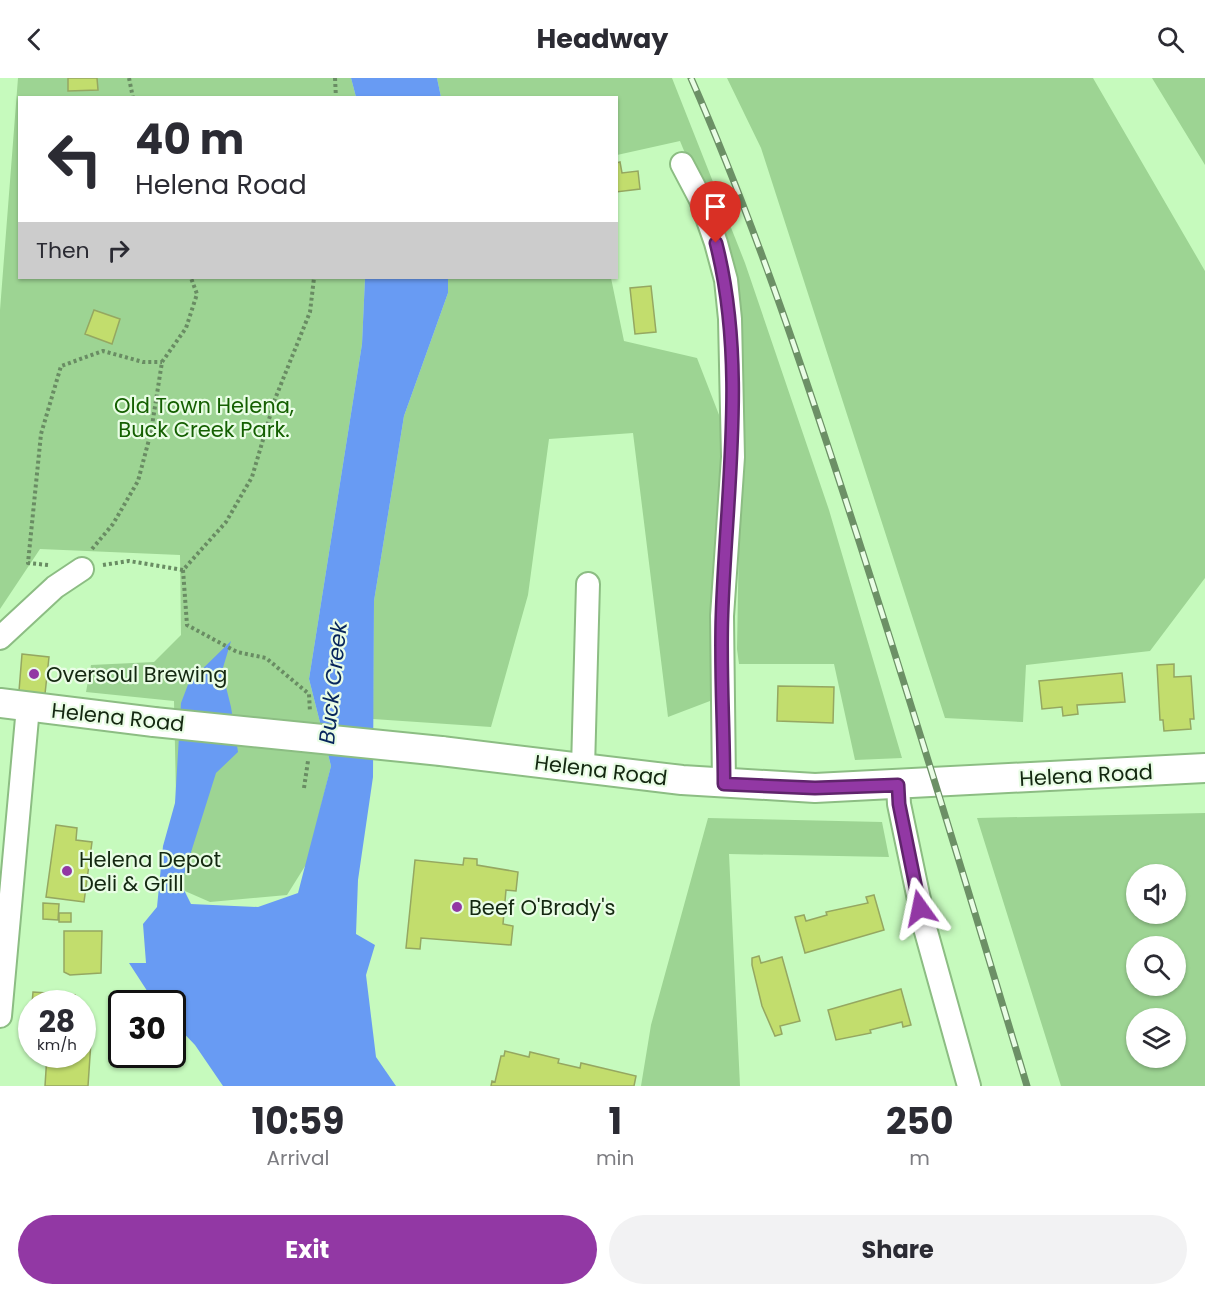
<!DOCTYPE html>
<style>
body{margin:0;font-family:Poppins,sans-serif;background:#f2f2f3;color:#2b2b33;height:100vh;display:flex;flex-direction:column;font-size:22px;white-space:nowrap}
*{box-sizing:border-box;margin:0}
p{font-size:20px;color:#7c7c81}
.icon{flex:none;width:33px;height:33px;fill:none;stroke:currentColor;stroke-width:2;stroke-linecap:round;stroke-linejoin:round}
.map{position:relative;height:1008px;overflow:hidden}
.side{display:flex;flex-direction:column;background:#fff;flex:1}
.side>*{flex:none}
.banner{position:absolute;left:18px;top:18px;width:600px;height:183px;border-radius:0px;box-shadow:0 2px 4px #0004;background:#fff;color:#2b2b33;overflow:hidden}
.controls{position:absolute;left:1126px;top:786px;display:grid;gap:12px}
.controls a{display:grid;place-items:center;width:60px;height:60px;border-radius:50%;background:#fff;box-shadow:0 2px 4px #0004;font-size:30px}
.speed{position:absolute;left:18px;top:912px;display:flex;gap:12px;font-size:30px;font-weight:700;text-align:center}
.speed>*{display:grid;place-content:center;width:78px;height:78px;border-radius:50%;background:#fff;box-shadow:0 2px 4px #0004;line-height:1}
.speed small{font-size:15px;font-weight:400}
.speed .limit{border:3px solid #111;border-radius:9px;background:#fff;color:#111}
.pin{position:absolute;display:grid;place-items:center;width:51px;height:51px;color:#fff;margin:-62px -26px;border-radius:50% 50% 50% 0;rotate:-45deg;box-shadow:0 0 6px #0007}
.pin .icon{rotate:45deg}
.me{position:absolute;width:66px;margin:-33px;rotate:348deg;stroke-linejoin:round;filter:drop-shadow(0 0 4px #0008)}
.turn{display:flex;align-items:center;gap:21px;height:126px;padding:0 18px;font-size:27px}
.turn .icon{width:78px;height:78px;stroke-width:2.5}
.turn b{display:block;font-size:42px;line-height:51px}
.then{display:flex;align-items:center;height:57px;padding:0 18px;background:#0003;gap:12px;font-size:22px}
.eta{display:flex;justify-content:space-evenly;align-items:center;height:102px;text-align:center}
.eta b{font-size:36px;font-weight:700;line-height:42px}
.cta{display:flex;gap:12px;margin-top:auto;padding:12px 18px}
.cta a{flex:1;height:69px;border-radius:36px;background:#9238a4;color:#fff;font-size:24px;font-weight:700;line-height:69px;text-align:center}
.cta a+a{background:#f2f2f3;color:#2b2b33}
header{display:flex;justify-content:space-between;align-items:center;height:78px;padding:0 18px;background:#fff;font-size:27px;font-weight:700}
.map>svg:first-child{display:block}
</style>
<header><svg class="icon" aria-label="back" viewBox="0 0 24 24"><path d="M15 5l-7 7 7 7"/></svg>Headway<svg class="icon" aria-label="search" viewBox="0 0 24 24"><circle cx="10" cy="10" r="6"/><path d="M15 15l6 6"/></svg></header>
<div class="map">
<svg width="1205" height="1008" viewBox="0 0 1205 1008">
<rect width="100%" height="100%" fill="#c6fabd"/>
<path fill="#9dd493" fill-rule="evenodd" d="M 18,0 L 351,0 L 356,19 L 20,20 L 20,200 L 365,200 L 362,266 L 309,601 L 331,688 L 307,785 L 287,817 L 210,824 L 178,810 L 174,623 L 86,614 L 91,587 L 154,584 L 181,557 L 180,477 L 40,471 L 0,531 L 0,232 Z
M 437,0 L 672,0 L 745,185 L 829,432 L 902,680 L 855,682 L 834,586 L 739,586 L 737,571 L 741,344 L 731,187 L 680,63 L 617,77 L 616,20 L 441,19 Z
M 727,0 L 1093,0 L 1205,193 L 1205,500 L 1150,573 L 1026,587 L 1023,644 L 945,640 L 761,70 Z
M 1152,0 L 1205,0 L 1205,87 Z
M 448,200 L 611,200 L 624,263 L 697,280 L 721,342 L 717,562 L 710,623 L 668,639 L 633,355 L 549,361 L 528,517 L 491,649 L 373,641 L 374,523 L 404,338 L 448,215 Z
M 1205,735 L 1205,1008 L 1061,1008 L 977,740 ZM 1176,796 L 1176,836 L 1137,836 L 1137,796 ZM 1176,868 L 1176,908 L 1137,908 L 1137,868 ZM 1176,940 L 1176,980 L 1137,980 L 1137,940 Z
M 708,740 L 882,744 L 889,779 L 729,776 L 740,1008 L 641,1008 L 651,947 Z"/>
<path fill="#689bf3" d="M 351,0 L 437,0 L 441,19 L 356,19 Z
M 365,200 L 448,200 L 448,215 L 404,338 L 374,523 L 373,699 L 358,802 L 356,856 L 375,867 L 366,897 L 376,979 L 396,1008 L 223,1008 L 195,967 L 173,944 L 172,926 L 155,925 L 129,885 L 146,885 L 143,846 L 157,829 L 163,768 L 175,725 L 181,625 L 189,604 L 231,563 L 222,593 L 231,629 L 238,674 L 216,695 L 181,806 L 191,826 L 258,829 L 298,815 L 331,688 L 309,601 L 362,266 Z"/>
<path fill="#c2dd6d" stroke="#95a761" stroke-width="1.5" d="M 68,0 L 97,0 L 98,12 L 68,13 Z
M 620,84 L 622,95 L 638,93 L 640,111 L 616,114 L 616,85 Z
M 651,208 L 656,254 L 635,256 L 630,210 Z
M 94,232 L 120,241 L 112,266 L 85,256 Z
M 22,576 L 49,579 L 45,616 L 19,613 Z
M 1174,586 L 1174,599 L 1191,598 L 1194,641 L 1190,641 L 1191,651 L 1164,653 L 1163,642 L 1160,642 L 1157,587 Z
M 1122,595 L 1125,624 L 1077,627 L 1078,636 L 1063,638 L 1062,629 L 1042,631 L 1039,603 Z
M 778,608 L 834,609 L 833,645 L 777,643 Z
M 56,747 L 77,750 L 76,762 L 92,764 L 84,824 L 46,819 Z
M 464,780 L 477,781 L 477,787 L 518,794 L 516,813 L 506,812 L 503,846 L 513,848 L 511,867 L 421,860 L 420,871 L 406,870 L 415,782 L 463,787 Z
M 874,817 L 884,852 L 805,875 L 795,839 L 804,837 L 806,843 L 827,837 L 826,834 L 868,825 L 866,819 Z
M 43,825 L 59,826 L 58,842 L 43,841 Z
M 59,835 L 71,835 L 71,844 L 59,844 Z
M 64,853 L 102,853 L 101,895 L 70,897 L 64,894 Z
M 759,878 L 761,885 L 782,879 L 800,943 L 780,948 L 782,956 L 775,958 L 762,928 L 752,887 L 752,880 Z
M 901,911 L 911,947 L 903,949 L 902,944 L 870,952 L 871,955 L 836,962 L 828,932 Z
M 33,914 L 75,917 L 74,926 L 32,926 Z
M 82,947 L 92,948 L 88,1008 L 45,1008 L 47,977 L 40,976 L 82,976 Z
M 505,973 L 529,979 L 530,974 L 559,981 L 558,985 L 580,990 L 581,985 L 636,998 L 634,1008 L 491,1008 L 492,1003 L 495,1004 L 501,978 L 504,978 Z"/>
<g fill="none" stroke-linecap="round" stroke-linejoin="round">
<defs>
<path id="minor" d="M 682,86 L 701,122 L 716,165 L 726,202 L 730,241 L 733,379 L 722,538 L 724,706
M 0,560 L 55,509 L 82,491
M 583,690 L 588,506
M 898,707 L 899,726 L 925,850 L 969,1008
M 0,938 L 28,629"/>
<path id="major" d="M 0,625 L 154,644
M 441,673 L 682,702 L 815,710 L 1205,690"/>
</defs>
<use href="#minor" stroke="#8cbd83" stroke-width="26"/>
<use href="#major" stroke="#8cbd83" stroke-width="32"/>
<path stroke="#698c63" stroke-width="4" stroke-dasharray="3 3" stroke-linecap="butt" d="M 129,0 L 133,20
M 335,0 L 336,20
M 92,471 L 113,446 L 138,403 L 151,354 L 162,284 L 186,250 L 197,216 L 191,200
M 48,487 L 28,485 L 41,356 L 61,288 L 103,273 L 143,284 L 162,284
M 103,487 L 129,483 L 183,492 L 226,444 L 252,399 L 275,321 L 310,234 L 314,200
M 183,492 L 187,547 L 237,574 L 266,580 L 309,616 L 310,634
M 304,710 L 308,683"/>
<use href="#minor" stroke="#fff" stroke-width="22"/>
<use href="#major" stroke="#fff" stroke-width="28"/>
<defs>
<path id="rail" d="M 691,0 C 756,148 807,303 857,457 C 916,640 972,824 1027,1008"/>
</defs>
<use href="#rail" stroke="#6c9066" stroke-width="7"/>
<use href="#rail" stroke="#e9fde5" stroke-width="4.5" stroke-dasharray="14" stroke-linecap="butt"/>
<defs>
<path id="major-bridge" d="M 154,644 L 441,673"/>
</defs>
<use href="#major-bridge" stroke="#8cbd83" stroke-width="32" stroke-linecap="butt"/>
<use href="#major-bridge" stroke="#fff" stroke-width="28"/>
</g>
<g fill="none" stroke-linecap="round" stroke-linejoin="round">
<defs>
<path id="route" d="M 716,165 C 747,286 726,414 722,537 C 720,593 724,649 724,706 L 815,710 L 898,707 L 899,726 L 920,830"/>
</defs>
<use href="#route" stroke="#5f246b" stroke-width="15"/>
<use href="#route" stroke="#9238a4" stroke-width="10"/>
</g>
<g fill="#9238a4" stroke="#e9fde5" stroke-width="2">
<circle cx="34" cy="596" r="6"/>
<circle cx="67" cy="793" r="6"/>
<circle cx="457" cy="829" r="6"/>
</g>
<g text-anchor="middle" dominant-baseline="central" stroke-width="4.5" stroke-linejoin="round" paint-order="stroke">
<g font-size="21" fill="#145f01" stroke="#e9fde5">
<text x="204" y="327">Old Town Helena,<tspan x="204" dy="24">Buck Creek Park.</tspan></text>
</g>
<g font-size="21" fill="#142811" stroke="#e9fde5" text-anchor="start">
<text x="46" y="596">Oversoul Brewing</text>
<text x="79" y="781">Helena Depot<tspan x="79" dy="24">Deli &amp; Grill</tspan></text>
<text x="469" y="829">Beef O'Brady's</text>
</g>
<g font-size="21" fill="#142811" stroke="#e9fde5">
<text transform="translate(118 639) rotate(6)">Helena Road</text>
<text transform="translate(601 692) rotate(7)">Helena Road</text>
<text transform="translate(1086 697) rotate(-3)">Helena Road</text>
</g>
<g font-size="22" font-style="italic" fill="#07265c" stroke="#e9fde5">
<text transform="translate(333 605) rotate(-84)">Buck Creek</text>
</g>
</g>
</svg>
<div class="controls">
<a><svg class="icon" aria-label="sound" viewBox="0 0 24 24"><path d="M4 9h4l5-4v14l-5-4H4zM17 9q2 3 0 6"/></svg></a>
<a><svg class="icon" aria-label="search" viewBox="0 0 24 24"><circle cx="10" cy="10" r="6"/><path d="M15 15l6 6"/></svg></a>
<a><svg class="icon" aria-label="layers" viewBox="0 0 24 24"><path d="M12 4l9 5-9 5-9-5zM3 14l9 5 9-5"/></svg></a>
</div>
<div class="speed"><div>28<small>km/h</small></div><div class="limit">30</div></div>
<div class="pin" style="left:716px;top:165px;background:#d93025"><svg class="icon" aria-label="arrive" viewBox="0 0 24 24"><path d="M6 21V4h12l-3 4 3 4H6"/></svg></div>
<svg class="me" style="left:920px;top:830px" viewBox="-20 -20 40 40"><path d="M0-17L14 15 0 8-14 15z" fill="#9238a4" stroke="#fff" stroke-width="4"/></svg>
<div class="banner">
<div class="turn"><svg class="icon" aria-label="left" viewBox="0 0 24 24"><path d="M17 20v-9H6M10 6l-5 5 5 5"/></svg><div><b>40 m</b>Helena Road</div></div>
<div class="then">Then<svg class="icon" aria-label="right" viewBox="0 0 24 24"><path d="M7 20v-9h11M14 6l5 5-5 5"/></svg></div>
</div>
</div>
<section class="side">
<div class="eta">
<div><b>10:59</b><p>Arrival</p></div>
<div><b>1</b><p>min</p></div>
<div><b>250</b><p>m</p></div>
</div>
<div class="cta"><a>Exit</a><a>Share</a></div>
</section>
